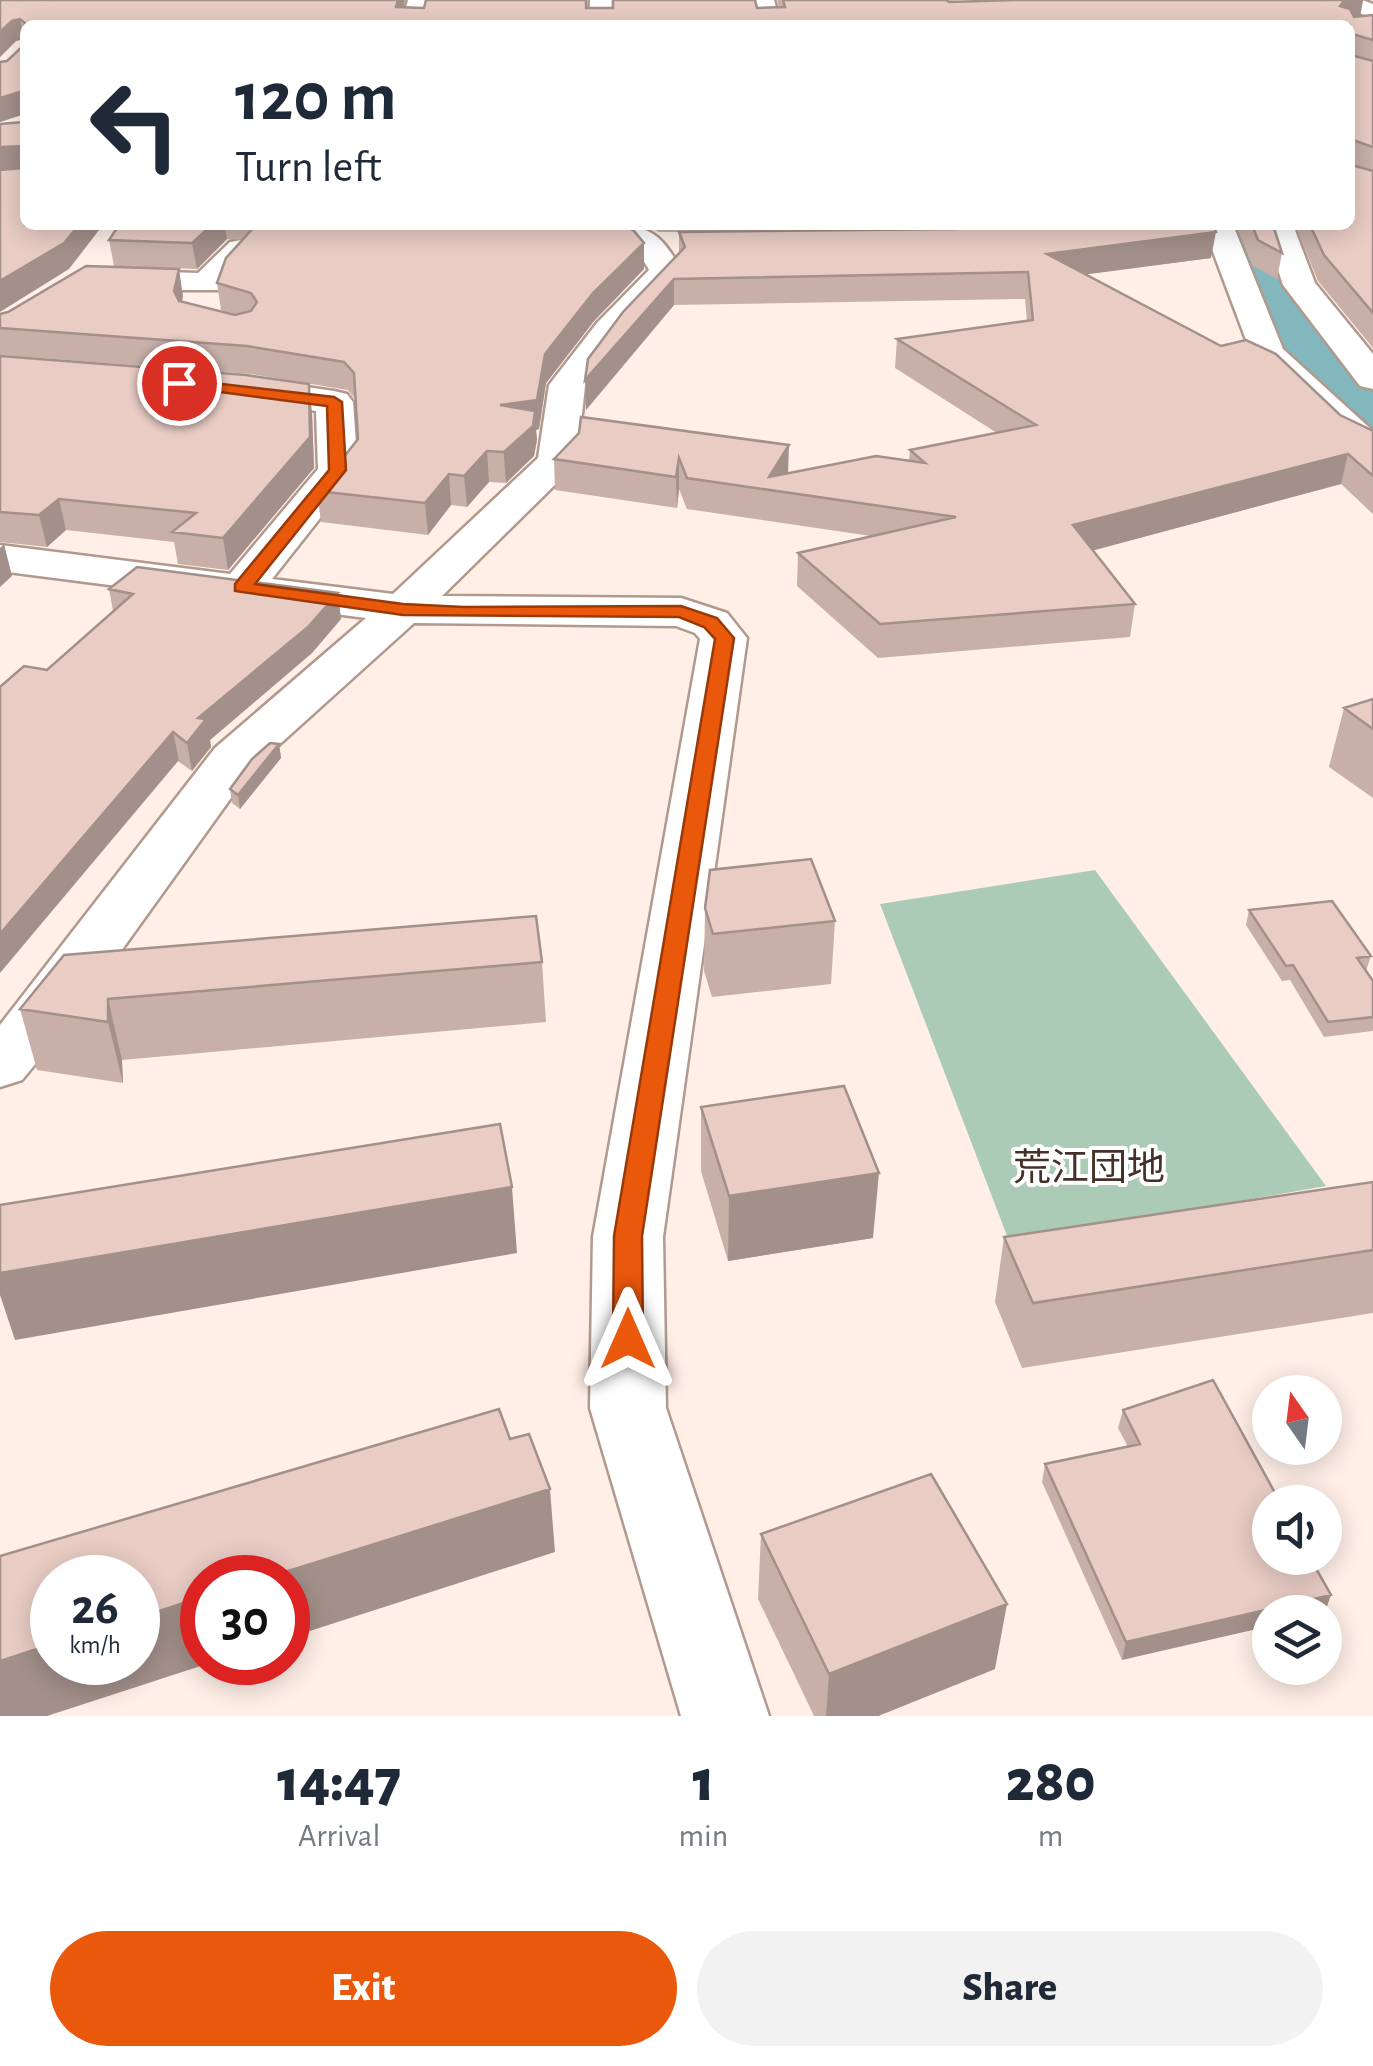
<!DOCTYPE html>
<meta charset="utf-8">
<style>
body{margin:0;font-family:"Alegreya Sans","Noto Sans JP",sans-serif;background:#f2f2f3;color:#1f2937;height:100vh;display:flex;flex-direction:column;font-size:38px;white-space:nowrap}
*{box-sizing:border-box;margin:0}
p{font-size:32px;color:#747a83}
.icon{flex:none;width:55px;height:55px;fill:none;stroke:currentColor;stroke-width:2;stroke-linecap:round;stroke-linejoin:round}
.map{position:relative;height:1716px;overflow:hidden}
.sheet{display:flex;flex-direction:column;background:#fff;flex:1}
.sheet>*{flex:none}
.guide{position:absolute;left:20px;top:20px;width:1335px;height:210px;border-radius:15px;box-shadow:0 5px 25px #0003;background:#fff;color:#1f2937;overflow:hidden}
.needle{width:65px;rotate:346deg}
.buttons{position:absolute;left:1252px;top:1375px;display:grid;gap:20px}
.buttons a{display:grid;place-items:center;width:90px;height:90px;border-radius:50%;background:#fff;box-shadow:0 5px 25px #0003;font-size:50px}
.speed{position:absolute;left:30px;top:1555px;display:flex;gap:20px;font-size:50px;font-weight:700;text-align:center}
.speed>*{display:grid;place-content:center;width:130px;height:130px;border-radius:50%;background:#fff;box-shadow:0 5px 25px #0003;line-height:1}
.speed small{font-size:25px;font-weight:400}
.speed .limit{border:15px solid #d22;background:#fff;color:#111}
.pin{position:absolute;display:grid;place-items:center;width:85px;height:85px;color:#fff;margin:-42px;border:5px solid #fff;border-radius:50%;box-shadow:0 2px 10px #0007}
.me{position:absolute;width:110px;margin:-55px;rotate:0deg;stroke-linejoin:round;filter:drop-shadow(0 0 8px #0008)}
.turn{display:flex;align-items:center;gap:35px;height:210px;padding:0 50px;font-size:45px}
.turn .icon{width:130px;height:130px;stroke-width:2.5}
.turn b{display:block;font-size:70px;line-height:85px}
.eta{display:flex;justify-content:space-evenly;align-items:center;height:170px;text-align:center}
.eta b{font-size:60px;font-weight:800;line-height:70px}
.primary-button{display:flex;gap:20px;margin-top:auto;padding:20px 50px}
.primary-button a{flex:1;height:115px;border-radius:60px;background:#ea580c;color:#fff;font-size:40px;font-weight:800;line-height:115px;text-align:center}
.primary-button a+a{background:#f2f2f3;color:#1f2937}
.map>svg:first-child{display:block}
</style>
<div class="map">
<svg width="1373" height="1716" viewBox="0 0 1373 1716">
<rect width="100%" height="100%" fill="#ffefe7"/>
<path fill="#abcbb6" d="M 1095,870 L 1326,1186 L 1009,1241 L 880,904 Z"/>
<g fill="none" stroke-linecap="round" stroke-linejoin="round">
<path fill="#82b7bd" fill-rule="evenodd" d="M 1216,225 L 1276,225 L 1326,329 L 1373,375 L 1373,439 L 1347,433 L 1272,352 L 1262,338 Z"/>
<defs>
<path id="street" d="M 408,0 L 430,0 L 423,25 L 401,25 Z
M 590,0 L 612,0 L 611,25 L 589,25 Z
M 752,0 L 774,0 L 781,25 L 759,25 Z
M 1331,0 L 1362,0 L 1373,4 L 1373,19 Z
M 599,225 C 647,225 658,228 682,271 L 621,337 L 585,386 L 577,461 L 571,469 L 442,596 L 681,598 L 727,613 L 747,638 L 663,1237 L 666,1408 L 769,1716 L 681,1716 L 590,1408 L 593,1237 L 700,639 L 695,633 L 676,626 L 414,623 L 251,770 L 70,1022 L 22,1080 L 0,1087 L 0,1025 L 215,748 L 366,618 L 0,571 L 0,545 L 230,574 L 318,469 L 316,411 L 224,396 L 219,388 L 224,380 L 237,377 L 334,391 L 347,394 L 353,402 L 358,470 L 272,579 L 393,594 L 538,458 L 549,385 L 597,323 L 649,270 C 635,242 615,246 599,225 Z
M 1203,225 L 1233,225 L 1283,349 L 1373,431 L 1373,460 L 1336,442 L 1254,361 Z
M 1263,225 L 1293,225 L 1315,283 L 1373,354 L 1373,389 L 1360,386 L 1283,285 Z
M 241,240 L 252,242 L 257,249 L 218,290 L 107,290 L 95,287 L 91,280 L 95,273 L 107,270 L 198,273 L 230,242 Z"/>
</defs>
<use href="#street" stroke="#b1998d" stroke-width="5"/>
<use href="#street" fill="#fff" fill-rule="evenodd"/>
</g>
<path fill="#c8b0a9" d="M 0,0 L 405,0 L 403,8 L 424,8 L 587,0 L 587,8 L 757,8 L 779,7 L 777,0 L 962,0 L 946,1 L 949,2 L 1015,0 L 1363,0 L 1360,17 L 1373,15 L 1373,348 L 1318,281 L 1295,225 L 1350,225 L 1350,25 L 25,25 L 69,269 L 23,122 L 23,114 L 0,122 L 0,62 L 7,61 L 23,46 L 24,39 L 16,41 L 0,57 Z
M 119,225 L 625,225 L 644,243 L 644,269 L 594,321 L 546,383 L 539,429 L 536,430 L 537,440 L 534,456 L 506,483 L 489,482 L 467,507 L 451,505 L 428,535 L 321,522 L 317,491 L 358,439 L 356,400 L 348,390 L 251,374 L 0,355 L 0,314 L 183,296 L 182,301 L 236,315 L 221,310 L 217,283 L 244,240 L 227,239 L 197,269 L 114,266 L 109,240 Z
M 644,225 L 992,225 L 1211,258 L 1086,274 L 1340,415 L 1373,431 L 1373,514 L 1341,484 L 1093,550 L 1135,604 L 1130,637 L 878,658 L 797,586 L 798,553 L 871,536 L 687,509 L 679,489 L 677,508 L 555,490 L 554,459 L 579,433 L 788,473 L 909,461 L 910,450 L 997,433 L 895,368 L 897,339 L 1027,321 L 1025,299 L 674,305 L 586,410 L 585,380 L 679,253 L 679,232 L 659,232 Z
M 1236,225 L 1273,225 L 1282,253 L 1277,279 L 1253,266 Z
M 0,356 L 312,413 L 314,468 L 228,570 L 178,564 L 174,542 L 66,530 L 47,547 L 0,542 Z
M 109,589 L 341,619 L 312,653 L 210,740 L 211,747 L 192,771 L 47,670 L 113,611 Z
M 1373,699 L 1373,798 L 1329,767 L 1344,708 Z
M 279,744 L 281,758 L 240,809 L 232,803 L 230,789 Z
M 705,908 L 835,921 L 831,984 L 712,997 L 704,971 Z
M 1249,910 L 1371,956 L 1366,971 L 1373,981 L 1373,1031 L 1324,1037 L 1290,980 L 1282,981 L 1246,925 Z
M 64,955 L 542,962 L 546,1022 L 122,1060 L 123,1083 L 37,1070 L 20,1009 Z
M 701,1107 L 873,1238 L 728,1261 L 701,1171 Z
M 1373,1182 L 1373,1313 L 1022,1368 L 995,1302 L 1004,1237 Z
M 1213,1380 L 1122,1660 L 1042,1482 L 1045,1464 L 1128,1447 L 1118,1428 L 1123,1410 Z
M 761,1534 L 995,1669 L 878,1716 L 814,1716 L 758,1599 Z"/>
<path fill="#a3908a" d="M 398,0 L 405,0 L 399,25 L 396,7 Z
M 1351,0 L 1363,0 L 1360,17 L 1339,21 L 1340,6 L 1343,2 Z
M 20,19 L 24,39 L 16,41 L 0,57 L 0,32 L 12,21 Z
M 23,91 L 25,114 L 0,122 L 0,98 Z
M 23,146 L 25,169 L 0,171 L 0,147 Z
M 79,225 L 103,225 L 69,269 L 0,312 L 0,281 Z
M 212,225 L 225,225 L 227,239 L 197,269 L 192,243 Z
M 952,225 L 992,225 L 952,229 Z
M 1216,232 L 1211,258 L 1044,280 L 1047,254 Z
M 644,243 L 644,269 L 594,321 L 546,383 L 539,429 L 536,430 L 537,440 L 534,456 L 506,483 L 500,405 L 593,293 Z
M 179,269 L 183,296 L 178,318 L 174,291 Z
M 674,279 L 674,305 L 586,410 L 585,380 Z
M 309,384 L 312,413 L 314,468 L 228,570 L 223,538 Z
M 789,445 L 788,475 L 769,477 Z
M 487,451 L 489,482 L 467,507 L 464,476 Z
M 1348,454 L 1341,484 L 1069,557 L 1073,525 Z
M 679,458 L 679,489 L 677,508 L 676,477 Z
M 449,474 L 451,505 L 428,535 L 425,503 Z
M 59,499 L 66,530 L 47,547 L 39,515 Z
M 4,544 L 12,576 L 0,587 L 0,548 Z
M 338,593 L 341,619 L 312,653 L 210,740 L 211,747 L 192,771 L 187,743 L 198,718 Z
M 173,732 L 179,760 L 0,973 L 0,934 Z
M 279,744 L 281,758 L 240,809 L 238,795 Z
M 108,999 L 122,1060 L 123,1083 L 108,1022 Z
M 879,1173 L 873,1238 L 728,1261 L 729,1196 Z
M 512,1187 L 517,1253 L 15,1340 L 0,1295 L 0,1273 Z
M 550,1489 L 555,1552 L 288,1638 L 288,1578 L 266,1578 Z
M 1331,1595 L 1325,1612 L 1270,1612 L 1270,1626 L 1122,1660 L 1126,1642 Z
M 202,1597 L 202,1662 L 213,1662 L 47,1716 L 0,1716 L 0,1661 L 52,1644 L 52,1662 L 138,1662 L 138,1618 Z
M 1007,1604 L 995,1669 L 878,1716 L 826,1716 L 829,1674 Z"/>
<path fill="#e9cdc5" stroke="#a3908a" stroke-width="2.5" d="M 0,0 L 398,0 L 396,7 L 424,8 L 426,0 L 586,0 L 586,8 L 613,8 L 613,0 L 755,0 L 757,8 L 785,7 L 783,0 L 946,0 L 949,2 L 1015,0 L 1351,0 L 1343,2 L 1340,6 L 1350,9 L 1354,17 L 1373,15 L 1373,40 L 1352,34 L 1351,55 L 1373,61 L 1373,147 L 1353,140 L 1352,165 L 1373,171 L 1373,313 L 1324,255 L 1310,225 L 1350,225 L 1350,25 L 25,25 L 25,225 L 79,225 L 64,243 L 0,281 L 0,170 L 23,168 L 23,146 L 0,147 L 0,124 L 23,122 L 23,91 L 0,98 L 0,62 L 7,61 L 23,46 L 25,23 L 20,19 L 12,21 L 0,32 Z
M 119,225 L 212,225 L 192,243 L 109,240 Z
M 256,225 L 625,225 L 634,231 L 644,243 L 593,293 L 545,354 L 537,400 L 500,405 L 535,411 L 533,426 L 504,452 L 487,451 L 464,476 L 449,474 L 425,503 L 317,491 L 358,439 L 354,373 L 344,362 L 247,346 L 0,328 L 0,314 L 8,312 L 86,266 L 179,269 L 174,291 L 179,301 L 235,315 L 251,311 L 257,302 L 251,293 L 217,283 L 226,258 Z
M 995,225 L 1213,225 L 1216,232 L 1047,254 L 1221,346 L 1246,340 L 1276,354 L 1340,415 L 1373,431 L 1373,476 L 1348,454 L 1073,525 L 1135,604 L 880,624 L 798,553 L 956,517 L 687,478 L 679,458 L 676,477 L 554,459 L 579,433 L 581,417 L 789,445 L 769,477 L 876,456 L 925,463 L 910,450 L 1036,425 L 897,339 L 1033,320 L 1028,272 L 674,279 L 585,380 L 588,359 L 623,312 L 685,247 L 679,232 L 955,229 Z
M 1252,225 L 1273,225 L 1282,253 L 1258,240 Z
M 0,356 L 246,375 L 309,384 L 310,437 L 223,538 L 172,532 L 196,513 L 59,499 L 39,515 L 0,512 Z
M 137,567 L 338,593 L 308,627 L 198,718 L 206,719 L 187,743 L 173,732 L 0,934 L 0,687 L 24,666 L 47,670 L 133,594 L 109,589 Z
M 1373,699 L 1373,729 L 1344,708 Z
M 270,743 L 279,744 L 238,795 L 230,789 L 252,759 Z
M 811,859 L 835,921 L 713,934 L 705,908 L 710,870 Z
M 1332,901 L 1371,956 L 1357,958 L 1373,981 L 1373,1017 L 1328,1022 L 1293,965 L 1286,966 L 1249,910 Z
M 536,916 L 542,962 L 108,999 L 108,1022 L 20,1009 L 64,955 Z
M 844,1086 L 879,1173 L 729,1196 L 701,1107 Z
M 500,1124 L 512,1187 L 0,1273 L 0,1205 Z
M 1373,1182 L 1373,1250 L 1033,1303 L 1004,1237 Z
M 1213,1380 L 1280,1502 L 1270,1502 L 1270,1558 L 1310,1558 L 1331,1595 L 1126,1642 L 1045,1464 L 1140,1444 L 1123,1410 Z
M 499,1409 L 510,1439 L 529,1434 L 550,1489 L 266,1578 L 202,1578 L 202,1597 L 138,1618 L 138,1578 L 52,1578 L 52,1644 L 0,1661 L 0,1556 Z
M 931,1474 L 1007,1604 L 829,1674 L 761,1534 Z"/>
<path fill="#ea580c" stroke="#983908" stroke-width="2.5" d="M 179,379 L 334,397 L 342,402 L 346,470 L 255,584 L 403,604 L 464,607 L 681,606 L 717,618 L 734,638 L 642,1236 L 643,1339 L 639,1348 L 628,1351 L 617,1348 L 613,1339 L 614,1236 L 715,639 L 704,627 L 679,617 L 403,615 L 235,591 L 235,584 L 329,470 L 327,406 L 174,386 L 174,380 Z"/>
<g text-anchor="middle" dominant-baseline="central" stroke-width="8" stroke-linejoin="round" paint-order="stroke">
<g font-size="38" fill="#453127" stroke="#fff">
<text x="1089" y="1169">荒江団地</text>
</g>
</g>
</svg>
<div class="buttons">
<a><svg class="needle" viewBox="-14 -14 28 28"><path d="M0-13l5 13h-10z" fill="#e53935"/><path d="M0 13l5-13h-10z" fill="#747a83"/></svg></a>
<a><svg class="icon" aria-label="sound" viewBox="0 0 24 24"><path d="M4 9h4l5-4v14l-5-4H4zM17 9q2 3 0 6"/></svg></a>
<a><svg class="icon" aria-label="layers" viewBox="0 0 24 24"><path d="M12 4l9 5-9 5-9-5zM3 14l9 5 9-5"/></svg></a>
</div>
<div class="speed"><div>26<small>km/h</small></div><div class="limit">30</div></div>
<div class="pin" style="left:179px;top:383px;background:#d93025"><svg class="icon" aria-label="arrive" viewBox="0 0 24 24"><path d="M6 21V4h12l-3 4 3 4H6"/></svg></div>
<svg class="me" style="left:628px;top:1339px" viewBox="-20 -20 40 40"><path d="M0-17L14 15 0 8-14 15z" fill="#ea580c" stroke="#fff" stroke-width="4"/></svg>
<div class="guide">
<div class="turn"><svg class="icon" aria-label="left" viewBox="0 0 24 24"><path d="M17 20v-9H6M10 6l-5 5 5 5"/></svg><div><b>120 m</b>Turn left</div></div>
</div>
</div>
<section class="sheet">
<div class="eta">
<div><b>14:47</b><p>Arrival</p></div>
<div><b>1</b><p>min</p></div>
<div><b>280</b><p>m</p></div>
</div>
<div class="primary-button"><a>Exit</a><a>Share</a></div>
</section>
